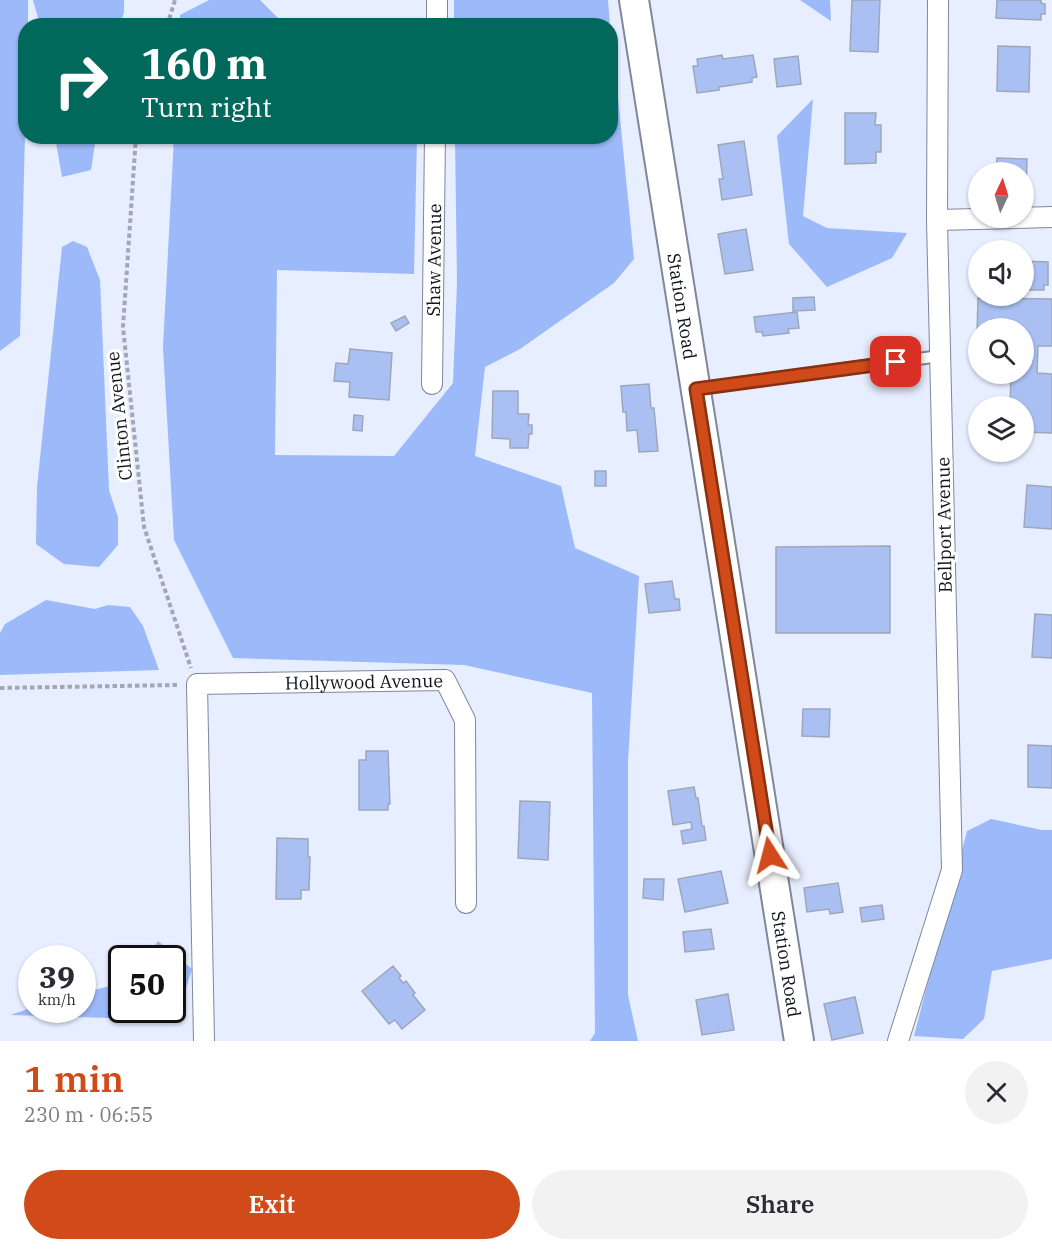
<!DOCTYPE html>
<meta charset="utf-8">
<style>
body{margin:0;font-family:"IBM Plex Serif",serif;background:#f2f2f3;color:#2b2b33;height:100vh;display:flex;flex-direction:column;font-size:22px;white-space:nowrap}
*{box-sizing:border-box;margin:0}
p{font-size:20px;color:#7c7c81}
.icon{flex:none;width:33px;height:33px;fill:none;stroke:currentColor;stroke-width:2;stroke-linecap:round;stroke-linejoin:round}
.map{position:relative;height:1041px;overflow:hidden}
.sheet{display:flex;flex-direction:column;background:#fff;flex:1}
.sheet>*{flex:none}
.banner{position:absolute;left:18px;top:18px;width:600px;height:126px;border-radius:24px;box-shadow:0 2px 4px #0004;background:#00695c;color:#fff;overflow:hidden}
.needle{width:39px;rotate:4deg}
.buttons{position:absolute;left:968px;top:162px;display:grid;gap:12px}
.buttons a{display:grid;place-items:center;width:66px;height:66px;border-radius:50%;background:#fff;box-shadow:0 2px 4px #0004;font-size:30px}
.speed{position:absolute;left:18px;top:945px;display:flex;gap:12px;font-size:30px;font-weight:700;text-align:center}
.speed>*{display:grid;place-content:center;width:78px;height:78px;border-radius:50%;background:#fff;box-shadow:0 2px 4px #0004;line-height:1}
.speed small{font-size:15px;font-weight:400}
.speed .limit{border:3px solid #111;border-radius:9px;background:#fff;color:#111}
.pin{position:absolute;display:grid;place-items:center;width:51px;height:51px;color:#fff;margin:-26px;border-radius:12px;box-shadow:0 3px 9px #0006}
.me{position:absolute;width:66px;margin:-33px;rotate:351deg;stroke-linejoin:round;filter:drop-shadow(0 0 4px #0008)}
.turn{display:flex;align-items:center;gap:21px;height:126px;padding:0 24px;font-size:27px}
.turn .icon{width:78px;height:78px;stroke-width:2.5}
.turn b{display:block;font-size:42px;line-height:51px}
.round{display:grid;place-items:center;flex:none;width:63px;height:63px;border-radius:32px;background:#f2f2f3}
.head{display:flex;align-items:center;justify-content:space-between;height:102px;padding:0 24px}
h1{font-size:36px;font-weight:600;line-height:45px;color:#d14a19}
.button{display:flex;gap:12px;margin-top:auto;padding:12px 24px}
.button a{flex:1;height:69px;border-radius:36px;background:#d14a19;color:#fff;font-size:24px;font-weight:600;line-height:69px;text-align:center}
.button a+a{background:#f2f2f3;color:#2b2b33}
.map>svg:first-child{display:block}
</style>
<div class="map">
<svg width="1052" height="1041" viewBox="0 0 1052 1041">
<rect width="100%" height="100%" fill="#e7eeff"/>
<path fill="#9cb9fa" d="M 0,0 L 28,0 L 28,25 L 26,26 L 25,134 L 20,336 L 0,351 Z
M 33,0 L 124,0 L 124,12 L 120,25 L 40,25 Z
M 209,0 L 260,0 L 285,25 L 180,25 L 180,15 Z
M 454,0 L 608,0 L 610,25 L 454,25 Z
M 800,0 L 830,0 L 831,21 Z
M 611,27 L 634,259 L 614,283 L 520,349 L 485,367 L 475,456 L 561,486 L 575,548 L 639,576 L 628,761 L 628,995 L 638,1041 L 590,1041 L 595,1033 L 592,693 L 464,665 L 233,658 L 174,540 L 163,347 L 174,137 L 417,137 L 414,274 L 277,270 L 275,455 L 394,456 L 453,383 L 457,283 L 455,137 L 610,136 Z
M 813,99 L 803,216 L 827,228 L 907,233 L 892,258 L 827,287 L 789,244 L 777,136 Z
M 55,137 L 96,137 L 91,170 L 62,177 Z
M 73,241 L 87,247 L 100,280 L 109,490 L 118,517 L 118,545 L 99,567 L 64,564 L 36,544 L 37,487 L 62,247 Z
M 46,600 L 95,609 L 108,605 L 130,607 L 143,626 L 159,670 L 0,675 L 0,633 L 5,624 Z
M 991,819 L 1042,830 L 1052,830 L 1052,959 L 992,971 L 984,1019 L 963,1039 L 914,1036 L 967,831 Z
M 158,941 L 192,969 L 176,1020 L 10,1015 L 31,1008 L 82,1010 L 83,993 L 121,983 L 122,1010 L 172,1010 L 172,958 L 146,958 Z"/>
<path fill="#aac0f2" stroke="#9ea7ba" stroke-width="1.5" d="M 852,0 L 880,0 L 878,52 L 850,51 Z
M 997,0 L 1041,0 L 1041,3 L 1045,4 L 1045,14 L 1041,14 L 1041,20 L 996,18 Z
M 998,46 L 1030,47 L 1029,92 L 997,91 Z
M 722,55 L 723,59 L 753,55 L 757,77 L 752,78 L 752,82 L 719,87 L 719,90 L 697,93 L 693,66 L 698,66 L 697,59 Z
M 798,56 L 801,84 L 777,87 L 774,59 Z
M 845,113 L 876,113 L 875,125 L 881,125 L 881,152 L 876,152 L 876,163 L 845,164 Z
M 744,141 L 752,195 L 722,200 L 719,179 L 723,179 L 718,145 Z
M 997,158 L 1027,159 L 1026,204 L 1023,204 L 1023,172 L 996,172 Z
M 746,229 L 753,270 L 725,274 L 718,234 Z
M 1023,261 L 1048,262 L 1048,285 L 1044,285 L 1044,290 L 1023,290 Z
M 814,297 L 815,310 L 793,311 L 793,298 Z
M 978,298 L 1052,299 L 1052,346 L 1038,346 L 1037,373 L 1052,374 L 1052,433 L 1023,432 L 1023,406 L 1010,406 L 1011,374 L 1023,374 L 1023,328 L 978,328 L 978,370 L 976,370 Z
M 797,312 L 799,328 L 788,329 L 789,333 L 763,336 L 762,332 L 756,332 L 754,317 Z
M 405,316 L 409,323 L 396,331 L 391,323 Z
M 350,349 L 392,353 L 389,400 L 349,397 L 350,382 L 334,381 L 336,363 L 348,364 Z
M 649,384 L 651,408 L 654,408 L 658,451 L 639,452 L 637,430 L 627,431 L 626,412 L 623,412 L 621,386 Z
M 493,391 L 518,391 L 518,414 L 529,414 L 528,425 L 532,425 L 532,434 L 529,434 L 528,448 L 510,448 L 510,439 L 492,438 Z
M 354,415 L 363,416 L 362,431 L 353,430 Z
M 595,471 L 606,471 L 606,486 L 595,486 Z
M 1027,485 L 1052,487 L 1052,529 L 1024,527 Z
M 890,546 L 890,633 L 776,633 L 776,547 Z
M 672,581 L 675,599 L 679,599 L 680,610 L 649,613 L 645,584 Z
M 1035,614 L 1052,615 L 1052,658 L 1032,657 Z
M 803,709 L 830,709 L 829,737 L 802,736 Z
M 1028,745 L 1052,746 L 1052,788 L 1028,787 Z
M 366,751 L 388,751 L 390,804 L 388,804 L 388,810 L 359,810 L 359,760 L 366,760 Z
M 694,787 L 696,798 L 698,798 L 702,826 L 704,826 L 706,840 L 683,844 L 681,831 L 692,829 L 691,822 L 673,825 L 668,791 Z
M 520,801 L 550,802 L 548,860 L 518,858 Z
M 277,838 L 308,839 L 308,857 L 310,857 L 309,890 L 301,890 L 301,899 L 276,899 Z
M 721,871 L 728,903 L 685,912 L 678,879 Z
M 644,879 L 664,879 L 663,900 L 643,898 Z
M 838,883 L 843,912 L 830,914 L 829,909 L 807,912 L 804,888 Z
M 882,905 L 884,919 L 862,922 L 860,908 Z
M 711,929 L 714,949 L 685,952 L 683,932 Z
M 393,966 L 401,976 L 399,978 L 403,983 L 406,981 L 415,993 L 413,995 L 425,1010 L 402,1029 L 395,1020 L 389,1024 L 362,991 Z
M 728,994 L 734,1030 L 702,1035 L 696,1000 Z
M 855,997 L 863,1033 L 832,1040 L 824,1004 Z"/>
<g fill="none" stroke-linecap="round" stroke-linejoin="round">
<defs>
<path id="service" d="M 696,389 L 940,356"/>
<g id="minor">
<path d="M 437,26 L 437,0"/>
<path d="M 937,220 L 1052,217"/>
<path id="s1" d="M 432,384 L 435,136"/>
<path id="s2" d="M 204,1041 L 197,684 L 445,680 L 465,720 L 466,903"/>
<path d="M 898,1041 L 952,870 L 937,220 L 938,0"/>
</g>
<g id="secondary">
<path id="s3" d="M 634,0 L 799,1041"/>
</g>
</defs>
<use href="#service" stroke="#7f879a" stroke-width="14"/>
<use href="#minor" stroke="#7f879a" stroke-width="22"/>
<use href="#secondary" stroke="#7f879a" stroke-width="32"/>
<path stroke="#a1a7b4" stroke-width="4" stroke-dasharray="4.5 3" stroke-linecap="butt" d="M 167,26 L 175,0
M 136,136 L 123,327 L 144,527 L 191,668
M 0,688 L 179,685"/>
<use href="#service" stroke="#fff" stroke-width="10"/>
<use href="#minor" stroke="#fff" stroke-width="20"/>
<use href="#secondary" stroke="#fff" stroke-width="28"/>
</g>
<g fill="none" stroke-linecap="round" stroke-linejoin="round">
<defs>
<path id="route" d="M 770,855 L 696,389 L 896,362"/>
</defs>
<use href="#route" stroke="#883010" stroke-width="15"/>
<use href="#route" stroke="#d14a19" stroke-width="10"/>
</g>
<g text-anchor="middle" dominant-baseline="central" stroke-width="6" stroke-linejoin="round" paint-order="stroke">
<g font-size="18" fill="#11141b" stroke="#fff">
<text stroke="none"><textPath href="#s1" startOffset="124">Shaw Avenue</textPath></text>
<text stroke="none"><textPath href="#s3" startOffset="310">Station Road</textPath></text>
<text transform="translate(119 416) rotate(-96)">Clinton Avenue</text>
<text transform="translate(944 525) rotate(-91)">Bellport Avenue</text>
<text stroke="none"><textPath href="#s2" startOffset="524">Hollywood Avenue</textPath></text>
<text stroke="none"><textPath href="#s3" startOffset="976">Station Road</textPath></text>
</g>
</g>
</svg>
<div class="buttons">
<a><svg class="needle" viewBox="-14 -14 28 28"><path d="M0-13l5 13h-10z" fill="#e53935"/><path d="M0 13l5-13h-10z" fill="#7c7c81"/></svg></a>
<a><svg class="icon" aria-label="sound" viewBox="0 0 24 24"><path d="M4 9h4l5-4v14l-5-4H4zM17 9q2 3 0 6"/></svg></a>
<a><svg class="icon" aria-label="search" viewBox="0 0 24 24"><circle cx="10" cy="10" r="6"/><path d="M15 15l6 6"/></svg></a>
<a><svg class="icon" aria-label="layers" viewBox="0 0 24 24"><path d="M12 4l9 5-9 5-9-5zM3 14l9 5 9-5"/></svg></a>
</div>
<div class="speed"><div>39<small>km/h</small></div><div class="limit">50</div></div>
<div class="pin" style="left:896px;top:362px;background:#d93025"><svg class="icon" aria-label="arrive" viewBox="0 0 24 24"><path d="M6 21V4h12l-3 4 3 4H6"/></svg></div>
<svg class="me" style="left:770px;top:855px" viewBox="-20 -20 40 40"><path d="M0-17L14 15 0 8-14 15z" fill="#d14a19" stroke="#fff" stroke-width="4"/></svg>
<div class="banner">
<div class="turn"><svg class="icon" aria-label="right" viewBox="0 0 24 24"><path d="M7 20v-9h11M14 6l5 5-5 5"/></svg><div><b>160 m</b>Turn right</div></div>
</div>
</div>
<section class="sheet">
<div class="head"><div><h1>1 min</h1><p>230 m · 06:55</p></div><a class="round"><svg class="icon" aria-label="close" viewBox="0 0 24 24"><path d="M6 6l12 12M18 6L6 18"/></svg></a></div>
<div class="button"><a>Exit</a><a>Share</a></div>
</section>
